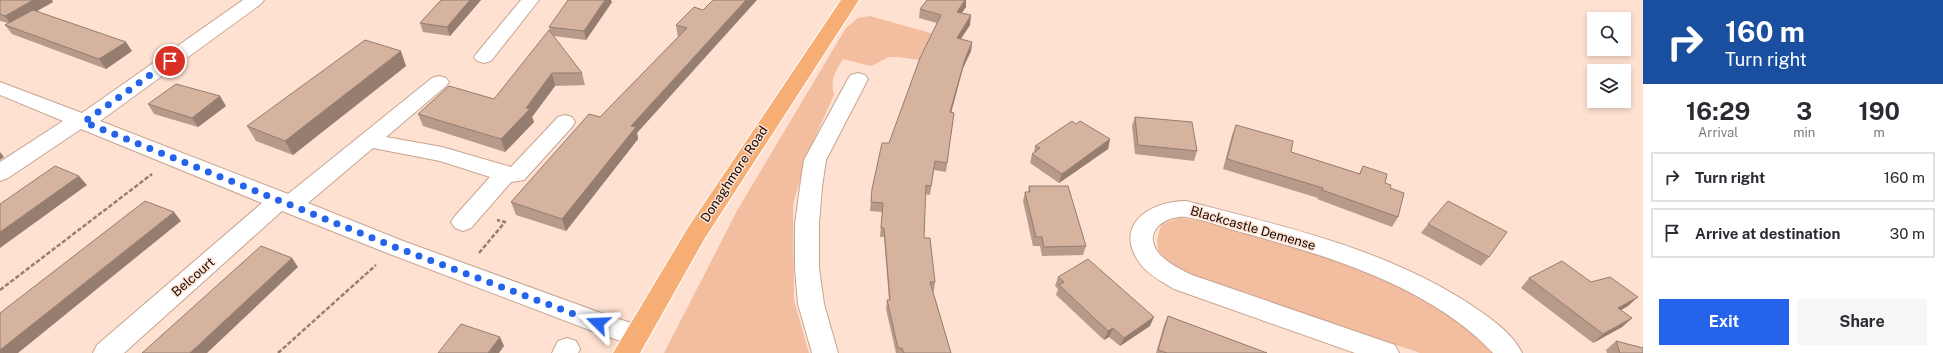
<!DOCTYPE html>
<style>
body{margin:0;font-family:"Public Sans",sans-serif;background:#f7f7f7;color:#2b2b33;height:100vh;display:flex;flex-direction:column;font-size:15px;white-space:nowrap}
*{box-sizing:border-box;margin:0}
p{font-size:13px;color:#7c7c81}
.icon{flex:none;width:22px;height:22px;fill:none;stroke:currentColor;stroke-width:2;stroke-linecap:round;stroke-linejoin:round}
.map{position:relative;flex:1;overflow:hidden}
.sheet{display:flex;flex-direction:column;background:#fff;width:300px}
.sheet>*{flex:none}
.guide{background:#1a4fa0;color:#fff;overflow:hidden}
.buttons{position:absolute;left:1587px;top:12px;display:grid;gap:8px}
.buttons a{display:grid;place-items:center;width:44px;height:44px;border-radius:0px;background:#fff;box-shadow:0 2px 6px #0003;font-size:20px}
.pin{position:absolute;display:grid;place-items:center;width:34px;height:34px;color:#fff;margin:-17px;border:2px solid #fff;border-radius:50%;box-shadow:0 1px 4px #0007}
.me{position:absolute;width:44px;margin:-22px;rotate:291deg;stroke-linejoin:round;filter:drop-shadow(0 0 3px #0008)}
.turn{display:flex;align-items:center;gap:14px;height:84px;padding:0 16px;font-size:18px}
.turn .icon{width:52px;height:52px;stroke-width:2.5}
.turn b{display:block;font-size:28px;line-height:34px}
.eta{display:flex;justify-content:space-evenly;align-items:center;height:68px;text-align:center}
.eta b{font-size:24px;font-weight:700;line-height:28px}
.cta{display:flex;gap:8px;margin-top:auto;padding:8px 16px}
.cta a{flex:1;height:46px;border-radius:0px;background:#2563eb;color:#fff;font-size:16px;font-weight:700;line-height:46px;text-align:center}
.cta a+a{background:#f7f7f7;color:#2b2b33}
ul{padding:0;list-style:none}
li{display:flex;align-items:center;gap:12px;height:50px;margin:0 8px 6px;padding:0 8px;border:2px solid #e1e1e2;border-radius:0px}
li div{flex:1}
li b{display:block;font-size:15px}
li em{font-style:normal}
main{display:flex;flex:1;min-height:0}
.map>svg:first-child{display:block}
</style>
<main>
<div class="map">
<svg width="1643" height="353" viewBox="0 0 1643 353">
<rect width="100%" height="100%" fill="#fee1d0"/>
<path fill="#f3bd9f" d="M 870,16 L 934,34 L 919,60 L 898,57 L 889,57 L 871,66 L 843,59 C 835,72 830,80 834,95 L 808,153 L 793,204 L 794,300 L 809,353 L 664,353 L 738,209 L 846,28 L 858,18 Z
M 1179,218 L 1197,220 L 1259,236 L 1342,262 L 1409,290 L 1469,327 L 1495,353 L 1420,353 L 1188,274 C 1164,260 1149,254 1162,224 Z"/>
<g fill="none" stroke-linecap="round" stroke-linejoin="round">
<defs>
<path id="minor" d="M 243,0 L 264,0 L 261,4 L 100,121 L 288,194 L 432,78 L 439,76 L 446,78 L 449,82 L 446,86 L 386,137 L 442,147 L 511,167 L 558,117 L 565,115 L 572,117 L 575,122 L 572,127 L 524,180 L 511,182 L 471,228 L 463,231 L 455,228 L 451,222 L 455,216 L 490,177 L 440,161 L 373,148 L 308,203 L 403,241 L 612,317 L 645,327 L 649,335 L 645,343 L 636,346 L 600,334 L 387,253 L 282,211 L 124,353 L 93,353 L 97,345 L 262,203 L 81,129 L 8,178 L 0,181 L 0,162 L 63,121 L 0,95 L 0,82 L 82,113 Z
M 521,0 L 539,0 L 491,61 L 484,63 L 477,61 L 474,57 L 477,53 Z
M 858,73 L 865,75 L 868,79 L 826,160 L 822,187 L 819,224 L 819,268 L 824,304 L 838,353 L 812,353 L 798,304 L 795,268 L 795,224 L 800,187 L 804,160 L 848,79 L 851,75 Z
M 1186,201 C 1286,227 1391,250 1477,309 C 1494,321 1513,334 1522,353 L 1493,353 C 1432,288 1332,257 1248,234 C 1228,229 1207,220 1186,217 C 1167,215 1143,230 1157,251 C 1165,262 1180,269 1192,275 L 1395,345 L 1399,353 L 1355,353 L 1174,289 C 1163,282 1150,276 1142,266 C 1111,227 1148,201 1186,201 Z
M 567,338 L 576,341 L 580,349 L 578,353 L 552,353 L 558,341 Z"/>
<path id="major" d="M 841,0 L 859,0 L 705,238 L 640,353 L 613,353 L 689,226 Z"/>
</defs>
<use href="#minor" stroke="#c7a491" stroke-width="2"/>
<use href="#major" stroke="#fff" stroke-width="2"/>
<path stroke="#968074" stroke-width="2.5" stroke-dasharray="4.5 2" stroke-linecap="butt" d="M 479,253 L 505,222 L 497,220
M 0,290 L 152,174
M 278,353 L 376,265"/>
<use href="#minor" fill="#fff" fill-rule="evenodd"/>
<use href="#major" fill="#f7ae74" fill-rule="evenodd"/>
</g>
<path fill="#b79a89" d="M 0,0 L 53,2 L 37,11 L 132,51 L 106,69 L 12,34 L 5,25 L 8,23 L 0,21 Z
M 441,0 L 481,0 L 450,36 L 423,32 L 420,23 Z
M 612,2 L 586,40 L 553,36 L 582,73 L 585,85 L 555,86 L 532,117 L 534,122 L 505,152 L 423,126 L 418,114 L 494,99 L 550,32 L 549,27 Z
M 966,7 L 961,13 L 970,25 L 961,39 L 972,42 L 971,51 L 963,68 L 951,112 L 954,113 L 946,172 L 934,170 L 930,195 L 925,194 L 924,238 L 935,282 L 934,291 L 933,291 L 951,353 L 896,353 L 886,309 L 887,300 L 889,300 L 884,237 L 880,237 L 882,212 L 870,211 L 872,189 L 937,23 L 919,18 L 920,9 Z
M 703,10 L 637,133 L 638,139 L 566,231 L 516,215 L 511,202 L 600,117 L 678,37 L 676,25 Z
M 406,66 L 293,155 L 256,141 L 247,126 Z
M 148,104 L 226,106 L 198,127 L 154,114 Z
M 1135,117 L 1197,151 L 1194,161 L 1135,154 L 1132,126 Z
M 1076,124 L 1110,139 L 1108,149 L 1059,183 L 1030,163 L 1032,154 L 1034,153 L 1035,146 Z
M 1236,125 L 1291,152 L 1359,174 L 1363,166 L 1390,188 L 1398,217 L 1392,227 L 1317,199 L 1318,198 L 1223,169 L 1232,135 Z
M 1029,186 L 1086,246 L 1083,255 L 1042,256 L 1040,246 L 1033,246 L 1023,201 L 1025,192 L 1028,192 Z
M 1428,224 L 1489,257 L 1481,266 L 1421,233 Z
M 1058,277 L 1150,326 L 1120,346 L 1109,337 L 1104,340 L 1056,295 L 1058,289 L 1055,286 Z
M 1529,278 L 1591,282 L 1628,306 L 1621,310 L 1632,318 L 1622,327 L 1593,343 L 1521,288 Z
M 1168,316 L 1267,353 L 1156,353 L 1164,325 Z
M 1616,341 L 1643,353 L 1607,353 L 1606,350 Z"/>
<path fill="#957d6f" d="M 33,0 L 52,0 L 53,2 L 12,25 L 5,16 Z
M 470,0 L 481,0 L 450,36 L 447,27 Z
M 605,0 L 611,0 L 612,2 L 586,40 L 584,31 Z
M 746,0 L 757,0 L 637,133 L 638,139 L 566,231 L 562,219 L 631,126 Z
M 965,0 L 966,0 L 966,7 L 956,21 L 957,12 Z
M 971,15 L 970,25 L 955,47 L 957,38 Z
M 126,42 L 132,51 L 106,69 L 99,59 Z
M 972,42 L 971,51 L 963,68 L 949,121 L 950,112 L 965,59 Z
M 401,51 L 406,66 L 293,155 L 285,141 Z
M 552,73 L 555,86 L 532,117 L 534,122 L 505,152 L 501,139 L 526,108 Z
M 220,96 L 226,106 L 198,127 L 192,118 Z
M 1110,139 L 1108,149 L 1059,183 L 1062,174 Z
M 0,152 L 4,157 L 0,160 Z
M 79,176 L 87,185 L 0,248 L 0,232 Z
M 174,212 L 181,221 L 92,293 L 18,353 L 0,353 L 0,350 Z
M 292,258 L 298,267 L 207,353 L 190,353 Z
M 1638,297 L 1628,306 L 1609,317 L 1618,308 Z
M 1154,317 L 1150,326 L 1120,346 L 1124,338 Z
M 1632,318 L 1622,327 L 1593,343 L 1603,334 Z
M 1113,328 L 1109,337 L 1104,340 L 1108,331 Z
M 500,337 L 504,346 L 499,353 L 488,353 Z"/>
<path fill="#d5b39f" stroke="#957d6f" d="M 0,0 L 33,0 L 5,16 L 0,14 Z
M 441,0 L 470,0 L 447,27 L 420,23 Z
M 568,0 L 605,0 L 584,31 L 549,27 Z
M 713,0 L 746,0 L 631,126 L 636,127 L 562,219 L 511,202 L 589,114 L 600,117 L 687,28 L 676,25 L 694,7 L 703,10 Z
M 927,0 L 965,0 L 957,12 L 971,15 L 957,38 L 972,42 L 965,59 L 950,112 L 954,113 L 947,163 L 935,161 L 931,186 L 926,185 L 924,238 L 930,238 L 935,282 L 930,282 L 951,353 L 904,353 L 902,348 L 898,348 L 887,300 L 890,300 L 884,228 L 881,228 L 883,203 L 871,202 L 872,189 L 882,143 L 889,143 L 920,58 L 941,15 L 920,9 Z
M 33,10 L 126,42 L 99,59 L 5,25 Z
M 549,30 L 582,73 L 552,73 L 526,108 L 530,109 L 501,139 L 418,114 L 449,86 L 494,99 Z
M 365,40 L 401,51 L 285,141 L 247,126 Z
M 176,84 L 220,96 L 192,118 L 148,104 Z
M 1135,117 L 1192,122 L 1197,151 L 1138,145 Z
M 1072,121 L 1076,124 L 1080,121 L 1110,139 L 1062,174 L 1032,154 L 1040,148 L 1035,146 Z
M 1236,125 L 1293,141 L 1291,152 L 1360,174 L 1363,166 L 1387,174 L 1385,183 L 1391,185 L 1390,188 L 1404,193 L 1398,217 L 1322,190 L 1323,188 L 1227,159 Z
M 55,166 L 79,176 L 0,232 L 0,204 Z
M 1029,186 L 1068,186 L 1086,246 L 1044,247 L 1042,237 L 1036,237 L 1025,192 L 1030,192 Z
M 145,201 L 174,212 L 0,350 L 0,313 Z
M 1448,201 L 1507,232 L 1489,257 L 1428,224 Z
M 261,246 L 292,258 L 190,353 L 142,353 Z
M 1088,259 L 1154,317 L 1124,338 L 1113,328 L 1108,331 L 1059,285 L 1064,282 L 1058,277 Z
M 1562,261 L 1591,282 L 1610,277 L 1638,297 L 1618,308 L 1632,318 L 1603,334 L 1529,278 Z
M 1168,316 L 1267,353 L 1167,353 L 1158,350 Z
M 461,324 L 500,337 L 488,353 L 438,353 Z
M 1616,341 L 1643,348 L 1643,353 L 1620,353 Z"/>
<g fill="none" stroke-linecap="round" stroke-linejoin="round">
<path stroke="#2563eb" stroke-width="7" stroke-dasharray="0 12.6" d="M 170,61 L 84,122 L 395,247 L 598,323"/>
</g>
<g text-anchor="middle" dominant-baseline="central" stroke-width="3" stroke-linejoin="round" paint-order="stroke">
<g font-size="13" fill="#190d07" stroke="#fee1d0">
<text transform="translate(734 174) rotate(-57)">Donaghmore Road</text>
<text transform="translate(1253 228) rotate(16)">Blackcastle Demense</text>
<text transform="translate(193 277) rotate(-41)">Belcourt</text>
</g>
</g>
</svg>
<div class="buttons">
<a><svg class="icon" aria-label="search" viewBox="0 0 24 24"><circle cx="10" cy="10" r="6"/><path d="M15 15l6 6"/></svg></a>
<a><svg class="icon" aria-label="layers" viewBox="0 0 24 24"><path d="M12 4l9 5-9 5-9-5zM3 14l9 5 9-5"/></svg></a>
</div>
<div class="pin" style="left:170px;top:61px;background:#d93025"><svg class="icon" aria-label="arrive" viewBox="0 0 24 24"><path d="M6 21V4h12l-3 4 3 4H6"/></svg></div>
<svg class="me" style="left:598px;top:323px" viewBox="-20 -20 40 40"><path d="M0-17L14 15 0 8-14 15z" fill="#2563eb" stroke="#fff" stroke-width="4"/></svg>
</div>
<section class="sheet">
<div class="guide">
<div class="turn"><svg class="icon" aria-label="right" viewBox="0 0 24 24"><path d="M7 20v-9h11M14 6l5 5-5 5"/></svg><div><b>160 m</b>Turn right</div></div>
</div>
<div class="eta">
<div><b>16:29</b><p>Arrival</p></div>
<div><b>3</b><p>min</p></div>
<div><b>190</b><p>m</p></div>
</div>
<ul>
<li><svg class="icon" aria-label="right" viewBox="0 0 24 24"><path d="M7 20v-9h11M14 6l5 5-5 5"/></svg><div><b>Turn right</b></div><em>160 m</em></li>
<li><svg class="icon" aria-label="arrive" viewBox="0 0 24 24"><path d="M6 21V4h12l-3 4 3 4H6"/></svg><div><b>Arrive at destination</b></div><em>30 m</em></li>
</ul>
<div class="cta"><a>Exit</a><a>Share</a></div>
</section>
</main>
